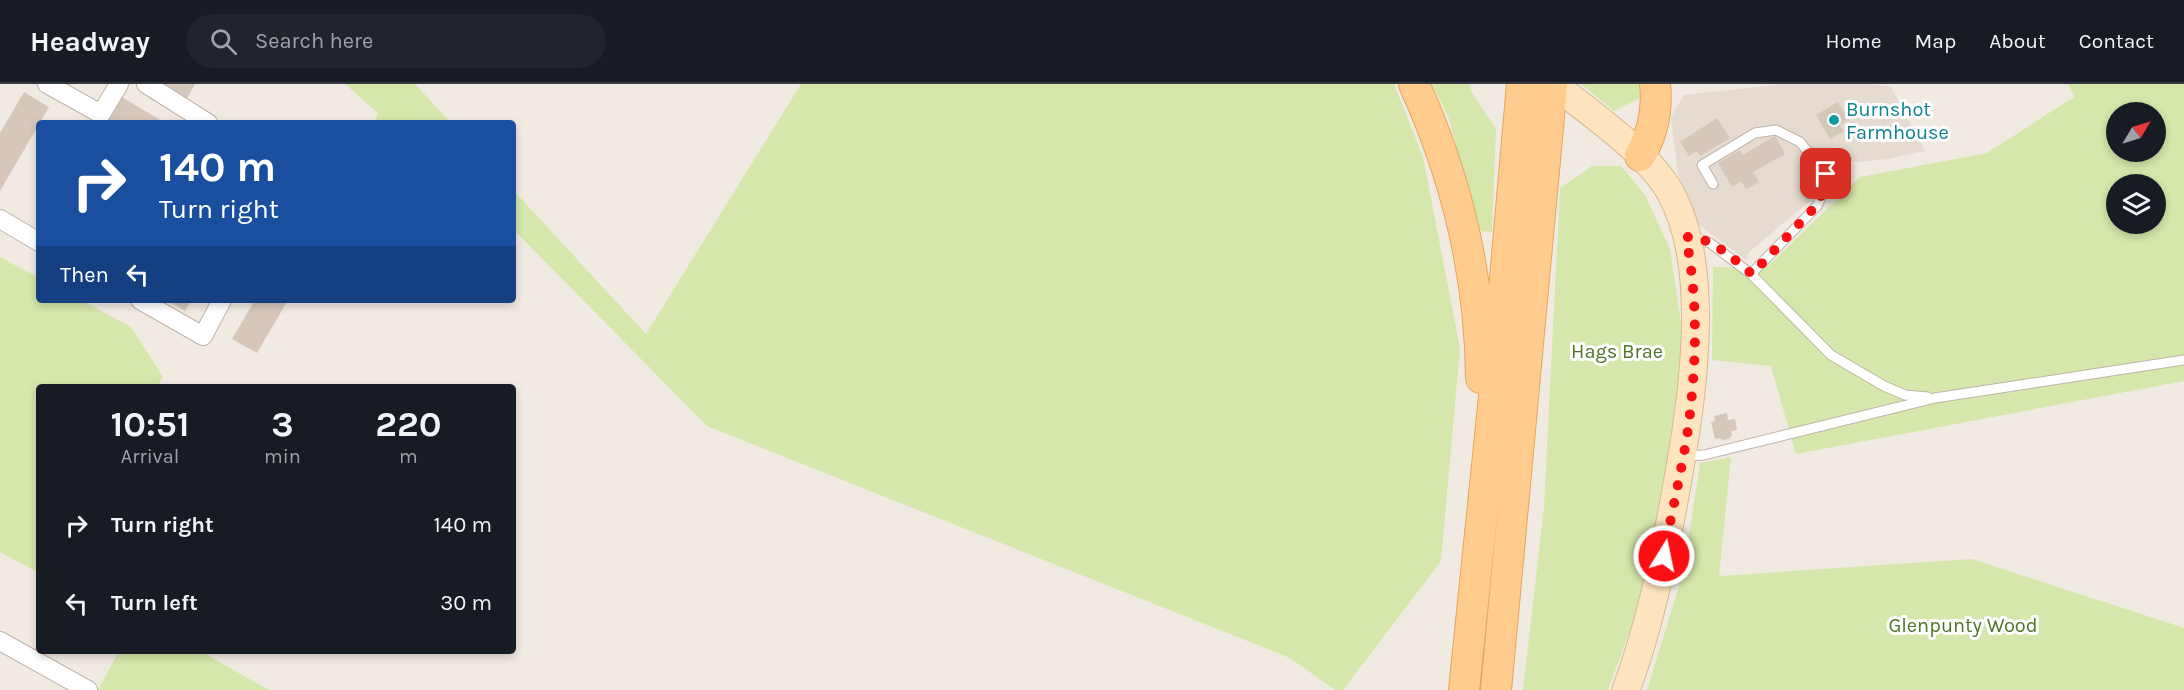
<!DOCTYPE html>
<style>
body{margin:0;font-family:Karla,sans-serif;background:#20242c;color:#f1f3f6;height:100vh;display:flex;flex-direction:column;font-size:22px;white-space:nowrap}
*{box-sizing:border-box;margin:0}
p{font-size:20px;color:#9ea1a6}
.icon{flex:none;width:33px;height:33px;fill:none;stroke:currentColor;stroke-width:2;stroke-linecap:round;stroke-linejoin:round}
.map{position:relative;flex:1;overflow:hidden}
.details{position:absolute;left:36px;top:300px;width:480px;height:270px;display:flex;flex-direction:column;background:#171b24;border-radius:6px;box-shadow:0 3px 9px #0003}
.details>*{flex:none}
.guide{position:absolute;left:36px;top:36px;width:480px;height:183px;border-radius:6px;box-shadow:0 3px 9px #0003;background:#1a4fa0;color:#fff;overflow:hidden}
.needle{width:39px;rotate:52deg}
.fabs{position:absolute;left:2106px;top:18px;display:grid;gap:12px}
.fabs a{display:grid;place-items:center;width:60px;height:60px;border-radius:50%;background:#171b24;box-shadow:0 3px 9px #0003;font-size:30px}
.pin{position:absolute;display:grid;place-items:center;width:51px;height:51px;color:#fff;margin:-26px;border-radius:12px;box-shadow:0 3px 9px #0006}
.me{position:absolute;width:66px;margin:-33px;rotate:10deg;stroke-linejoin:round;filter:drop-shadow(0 0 4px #0008)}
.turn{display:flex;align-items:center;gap:21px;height:126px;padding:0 24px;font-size:27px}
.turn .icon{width:78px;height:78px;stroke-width:2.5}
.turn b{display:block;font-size:42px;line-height:51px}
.then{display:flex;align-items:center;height:57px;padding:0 24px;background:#0003;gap:12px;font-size:22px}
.eta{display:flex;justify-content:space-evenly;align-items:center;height:102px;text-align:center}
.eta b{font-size:36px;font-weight:700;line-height:42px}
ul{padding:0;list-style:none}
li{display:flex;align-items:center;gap:18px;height:78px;padding:0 24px}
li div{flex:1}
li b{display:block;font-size:22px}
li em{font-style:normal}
header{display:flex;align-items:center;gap:36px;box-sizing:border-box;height:84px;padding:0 30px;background:#171b24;border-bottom:2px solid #363941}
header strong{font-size:28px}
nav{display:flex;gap:33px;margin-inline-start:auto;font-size:21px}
.search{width:420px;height:54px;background:#20242c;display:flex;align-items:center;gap:15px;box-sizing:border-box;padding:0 21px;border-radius:33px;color:#9ea1a6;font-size:22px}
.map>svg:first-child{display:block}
</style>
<header>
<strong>Headway</strong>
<div class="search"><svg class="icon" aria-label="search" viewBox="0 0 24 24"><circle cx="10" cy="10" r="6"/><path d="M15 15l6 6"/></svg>Search here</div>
<nav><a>Home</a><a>Map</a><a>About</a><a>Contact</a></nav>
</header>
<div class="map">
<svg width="2184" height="606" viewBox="0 0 2184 606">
<rect width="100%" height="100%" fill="#f1eae2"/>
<path fill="#e5dbd0" d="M 1784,0 L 1869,0 L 1891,3 L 1925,67 L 1887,75 L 1861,78 L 1843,76 L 1804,98 L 1811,116 L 1749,168 L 1746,176 L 1695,138 L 1678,90 L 1671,33 L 1684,11 Z"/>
<path fill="#d5e7aa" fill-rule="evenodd" d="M 345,0 L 415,0 L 451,39 L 374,39 L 378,29 Z
M 801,0 L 1394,0 L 1423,73 L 1460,264 L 1441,477 L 1343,606 L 1335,606 L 1290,574 L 707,342 L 513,145 L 513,106 L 646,250 Z
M 1432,0 L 1470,0 L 1471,7 L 1496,45 L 1492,148 L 1478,147 L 1449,35 Z
M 1581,0 L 1645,0 L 1646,11 L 1614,27 Z
M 2068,0 L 2184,0 L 2184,297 L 1796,370 L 1771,282 L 1712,276 L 1713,183 L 1767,183 L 1860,93 L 1987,69 L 2074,13 ZM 2116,28 L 2156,28 L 2156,68 L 2116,68 ZM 2116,100 L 2156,100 L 2156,140 L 2116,140 Z
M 1592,82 L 1621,82 L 1645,111 L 1670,165 L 1684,260 L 1666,386 L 1644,508 L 1608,606 L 1523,606 L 1544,423 L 1560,104 Z
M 0,173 L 39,194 L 39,216 L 81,216 L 131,243 L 163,293 L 157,303 L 39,303 L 39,489 L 0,468 Z
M 1731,373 L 1719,492 L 1972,475 L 2184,544 L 2184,606 L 1647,606 L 1684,486 L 1700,379 Z
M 119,567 L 200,567 L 269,606 L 98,606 Z"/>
<path fill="#d6c7bb" d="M 158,0 L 195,0 L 186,16 Z
M 24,8 L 49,23 L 0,107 L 0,49 Z
M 122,13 L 165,39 L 106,39 Z
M 1838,18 L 1844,28 L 1854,22 L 1859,29 L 1840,41 L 1844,47 L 1830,55 L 1816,31 Z
M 1717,34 L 1730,54 L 1700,72 L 1697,67 L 1689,72 L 1680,58 Z
M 1775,52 L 1785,70 L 1753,88 L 1759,98 L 1746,105 L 1741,97 L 1732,103 L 1718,79 L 1740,66 L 1743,71 Z
M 167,216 L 191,216 L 185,227 Z
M 255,216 L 288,216 L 257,269 L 232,255 Z
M 1727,329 L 1728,336 L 1735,335 L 1737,346 L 1731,347 L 1732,351 L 1729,355 L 1723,356 L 1719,354 L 1715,355 L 1711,338 L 1715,337 L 1714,332 Z"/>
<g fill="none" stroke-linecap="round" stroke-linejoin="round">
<defs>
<path id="lane" d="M 1713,100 L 1702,81 L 1755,49 L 1776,46 L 1800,58 L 1826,90 L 1825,104 L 1817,122 L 1751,190
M 1692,153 L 1710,159 L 1751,190 L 1831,271 L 1884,302 L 1905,311 L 1928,313
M 1685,372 L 1704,371 L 1935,314 L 2184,276"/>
<path id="street" d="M 47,0 L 101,30 L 119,0
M 146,0 L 208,39
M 0,135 L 39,158
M 140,216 L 203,252 L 222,216
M 0,557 L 88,606"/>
<path id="secondary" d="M 1554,0 C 1589,29 1648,68 1670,108 C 1715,188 1690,330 1674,417 C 1662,481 1649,544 1626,606"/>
<path id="primary" d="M 1414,0 C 1457,94 1480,190 1481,294
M 1640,72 C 1653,49 1658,26 1655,0
M 1464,606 L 1498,274 L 1522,0
M 1496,606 L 1552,0"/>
</defs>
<use href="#lane" stroke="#c0b3a8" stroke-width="11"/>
<use href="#street" stroke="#c0b3a8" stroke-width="20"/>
<use href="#secondary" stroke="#d5b993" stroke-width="29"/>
<use href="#primary" stroke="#e4a65e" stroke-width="32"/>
<use href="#lane" stroke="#fff" stroke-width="9"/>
<use href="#street" stroke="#fff" stroke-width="18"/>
<use href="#secondary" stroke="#ffe5bf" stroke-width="27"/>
<use href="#primary" stroke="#ffcc8e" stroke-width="30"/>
</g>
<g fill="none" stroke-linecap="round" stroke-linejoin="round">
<path stroke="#fc0f12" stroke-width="10" stroke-dasharray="0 18" d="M 1664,472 C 1673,418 1688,364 1692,309 C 1697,257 1696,205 1686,153 C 1711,152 1733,175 1752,190 L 1816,122 L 1825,104 L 1826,90"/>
</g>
<circle fill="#0f9aa8" stroke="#fff" stroke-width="2" cx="1834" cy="36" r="6"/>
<g text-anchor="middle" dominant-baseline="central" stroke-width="6" stroke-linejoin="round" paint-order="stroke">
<g font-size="20" fill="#0d838f" stroke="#fff" text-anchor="start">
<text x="1846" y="25">Burnshot<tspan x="1846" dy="23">Farmhouse</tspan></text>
</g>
<g font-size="20" fill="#507427" stroke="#fff">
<text x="1617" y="267">Hags Brae</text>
<text x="1963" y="541">Glenpunty Wood</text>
</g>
</g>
</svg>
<div class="fabs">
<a><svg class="needle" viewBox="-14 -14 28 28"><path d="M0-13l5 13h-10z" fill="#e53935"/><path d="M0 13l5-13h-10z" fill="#9ea1a6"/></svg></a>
<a><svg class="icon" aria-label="layers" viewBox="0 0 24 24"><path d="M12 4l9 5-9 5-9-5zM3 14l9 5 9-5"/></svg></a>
</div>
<div class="pin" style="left:1826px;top:90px;background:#d93025"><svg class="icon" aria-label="arrive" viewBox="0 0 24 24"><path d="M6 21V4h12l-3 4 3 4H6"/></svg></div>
<svg class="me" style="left:1664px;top:472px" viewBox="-20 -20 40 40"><circle r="17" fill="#fc0f12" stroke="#fff" stroke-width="3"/><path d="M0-11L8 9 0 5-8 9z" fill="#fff"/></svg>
<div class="guide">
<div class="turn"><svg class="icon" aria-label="right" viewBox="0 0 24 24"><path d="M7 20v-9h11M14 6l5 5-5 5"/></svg><div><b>140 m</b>Turn right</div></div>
<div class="then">Then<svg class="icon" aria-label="left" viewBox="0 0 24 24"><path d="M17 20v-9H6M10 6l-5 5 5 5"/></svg></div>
</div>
<section class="details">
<div class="eta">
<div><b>10:51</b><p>Arrival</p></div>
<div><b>3</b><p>min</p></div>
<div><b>220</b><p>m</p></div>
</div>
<ul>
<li><svg class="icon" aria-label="right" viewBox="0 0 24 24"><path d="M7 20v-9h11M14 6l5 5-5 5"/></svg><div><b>Turn right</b></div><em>140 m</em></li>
<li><svg class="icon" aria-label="left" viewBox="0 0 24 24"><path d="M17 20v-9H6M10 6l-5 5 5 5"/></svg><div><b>Turn left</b></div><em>30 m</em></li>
</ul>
</section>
</div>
